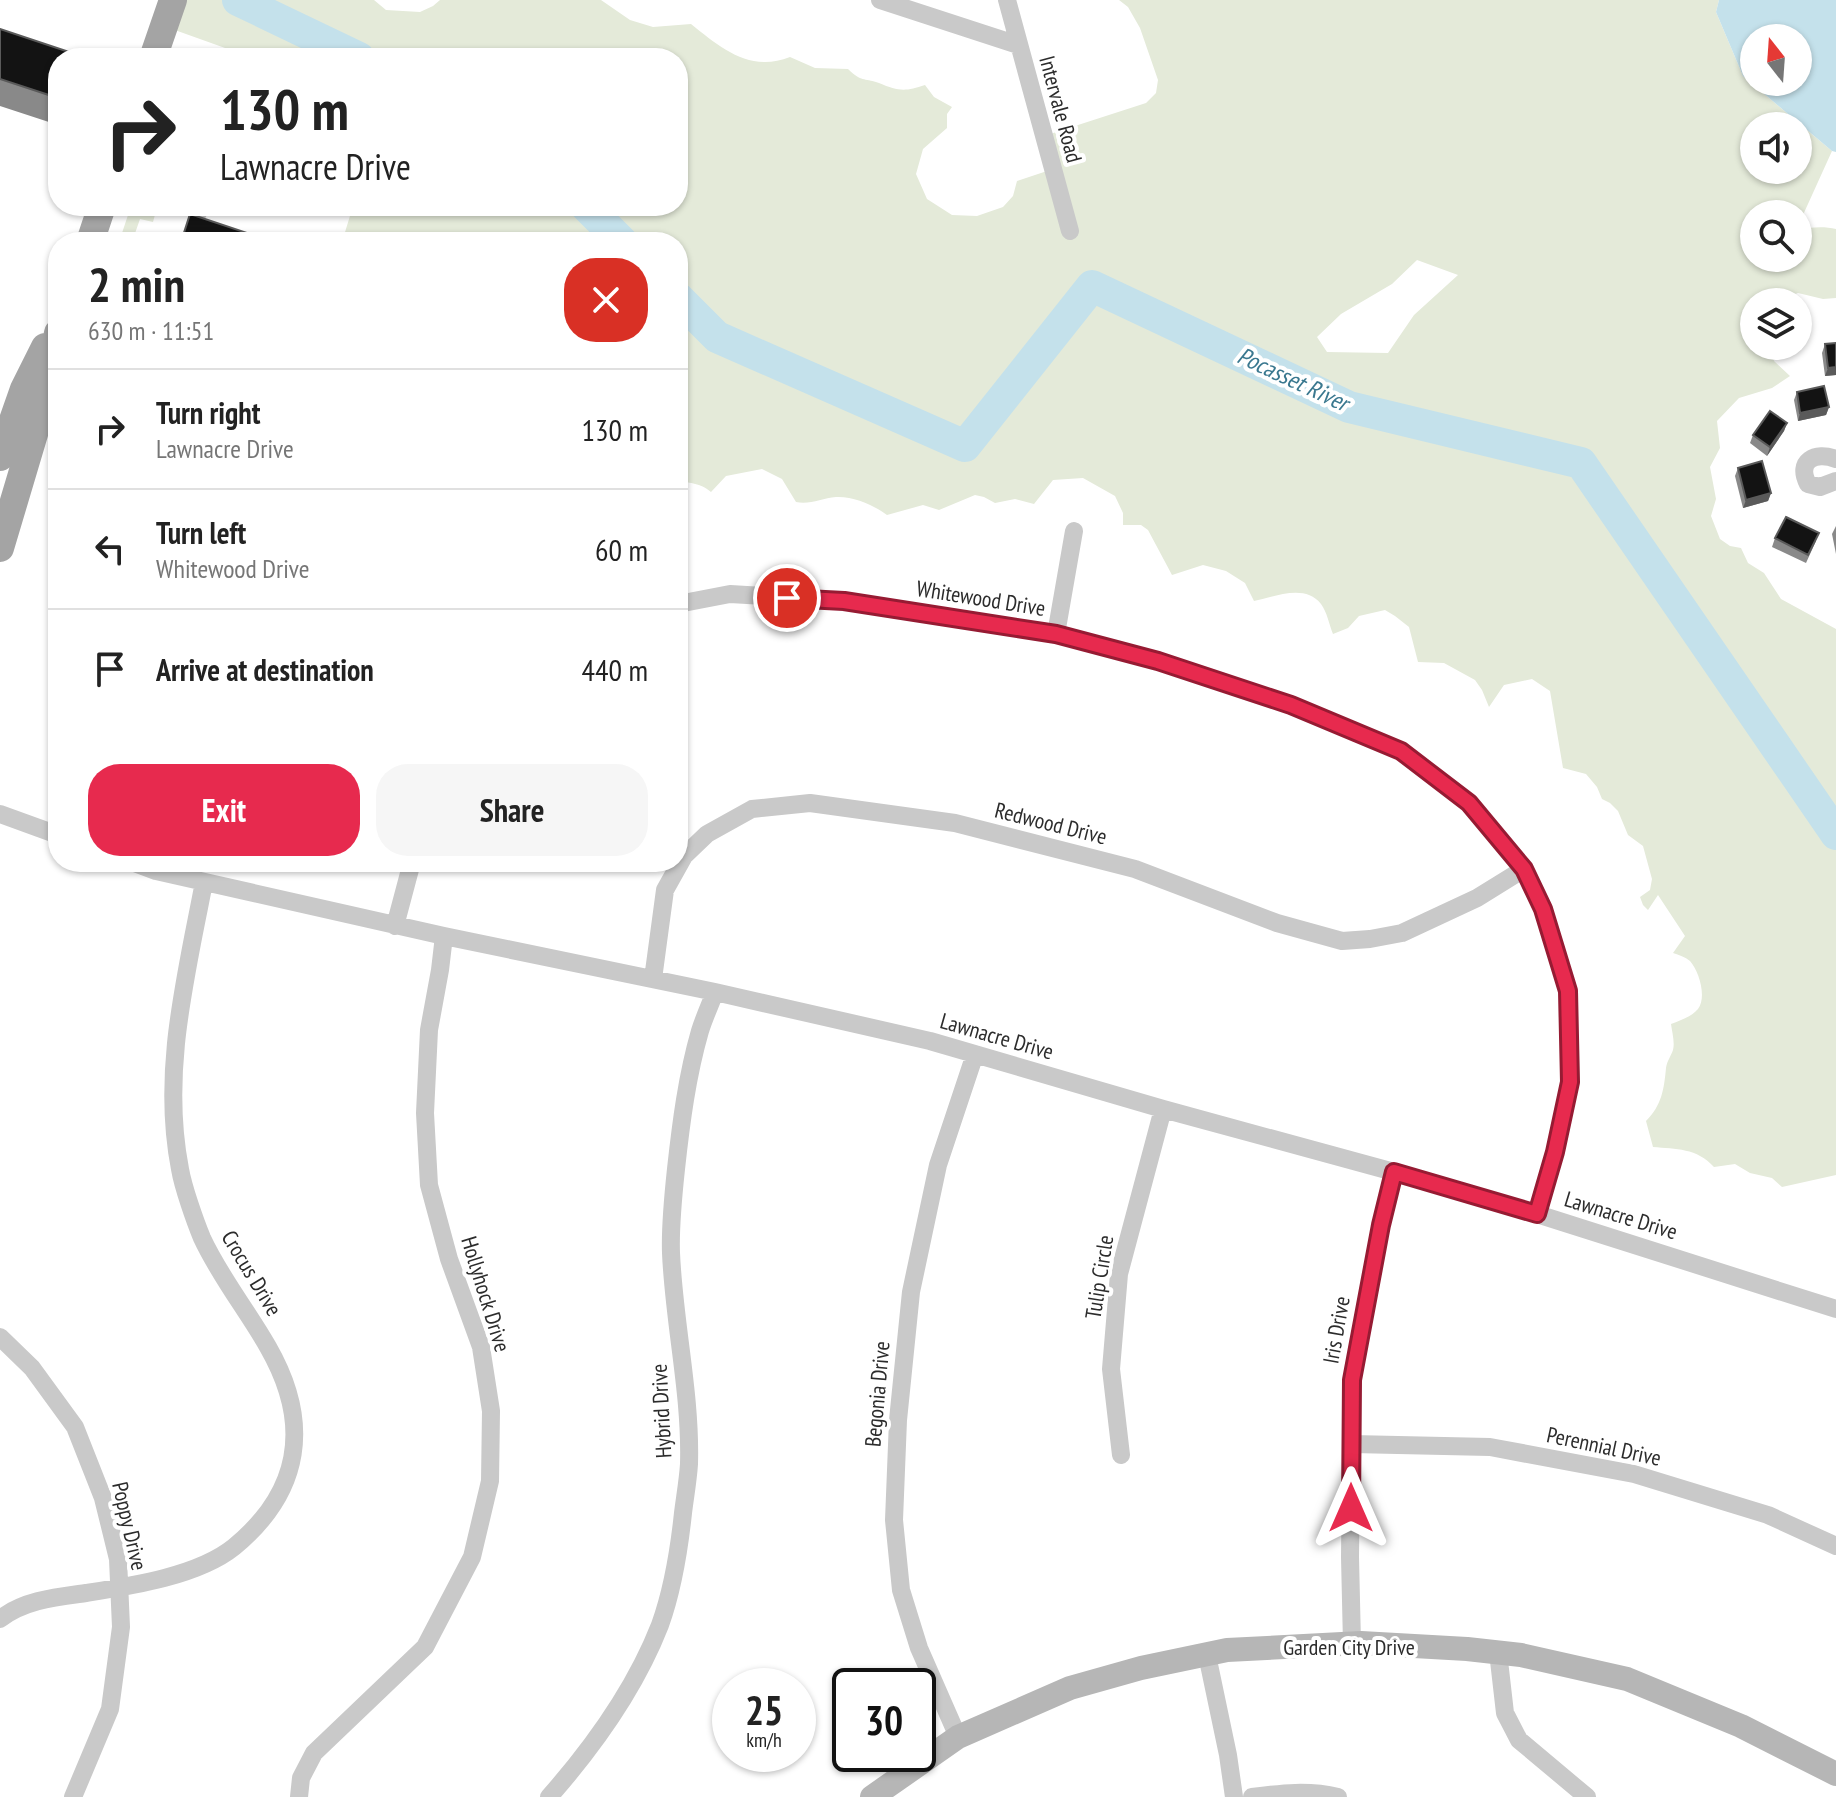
<!DOCTYPE html>
<meta charset="utf-8">
<style>
body{margin:0;font-family:"PT Sans Narrow",sans-serif;background:#f6f6f6;color:#222;height:100vh;display:flex;flex-direction:column;font-size:30px;white-space:nowrap}
*{box-sizing:border-box;margin:0}
p{font-size:26px;color:#767676}
.icon{flex:none;width:44px;height:44px;fill:none;stroke:currentColor;stroke-width:2;stroke-linecap:round;stroke-linejoin:round}
.map{position:relative;flex:1;overflow:hidden}
.side{position:absolute;left:48px;top:232px;width:640px;height:640px;display:flex;flex-direction:column;background:#fff;border-radius:32px;box-shadow:0 2px 6px #0004}
.side>*{flex:none}
.top-card{position:absolute;left:48px;top:48px;width:640px;height:168px;border-radius:32px;box-shadow:0 2px 6px #0004;background:#fff;color:#222;overflow:hidden}
.needle{width:52px;rotate:343deg}
.controls{position:absolute;left:1740px;top:24px;display:grid;gap:16px}
.controls a{display:grid;place-items:center;width:72px;height:72px;border-radius:50%;background:#fff;box-shadow:0 2px 6px #0004;font-size:40px}
.speed{position:absolute;left:712px;top:1668px;display:flex;gap:16px;font-size:40px;font-weight:700;text-align:center}
.speed>*{display:grid;place-content:center;width:104px;height:104px;border-radius:50%;background:#fff;box-shadow:0 2px 6px #0004;line-height:1}
.speed small{font-size:20px;font-weight:400}
.speed .limit{border:4px solid #111;border-radius:12px;background:#fff;color:#111}
.pin{position:absolute;display:grid;place-items:center;width:68px;height:68px;color:#fff;margin:-34px;border:4px solid #fff;border-radius:50%;box-shadow:0 2px 8px #0007}
.me{position:absolute;width:88px;margin:-44px;rotate:0deg;stroke-linejoin:round;filter:drop-shadow(0 0 6px #0008)}
.turn{display:flex;align-items:center;gap:28px;height:168px;padding:0 40px;font-size:36px}
.turn .icon{width:104px;height:104px;stroke-width:2.5}
.turn b{display:block;font-size:56px;line-height:68px}
.round{display:grid;place-items:center;flex:none;width:84px;height:84px;border-radius:32px;background:#f6f6f6}
.summary{display:flex;align-items:center;justify-content:space-between;height:136px;padding:0 40px}
h1{font-size:48px;font-weight:600;line-height:60px}
.cta{display:flex;gap:16px;margin-top:auto;padding:16px 40px}
.cta a{flex:1;height:92px;border-radius:32px;background:#e72a4e;color:#fff;font-size:32px;font-weight:600;line-height:92px;text-align:center}
.cta a+a{background:#f6f6f6;color:#222}
ul{padding:0;list-style:none}
li{display:flex;align-items:center;gap:24px;height:120px;padding:0 40px;border-top:2px solid #e0e0e0}
li div{flex:1}
li b{display:block;font-size:30px}
li em{font-style:normal}
.map>svg:first-child{display:block}
</style>
<div class="map">
<svg width="1836" height="1797" viewBox="0 0 1836 1797">
<rect width="100%" height="100%" fill="#fff"/>
<path fill="#e4ead9" fill-rule="evenodd" d="M 173,0 L 374,0 L 386,10 L 420,12 L 433,6 L 440,0 L 601,0 L 630,20 L 653,27 L 691,24 C 721,48 750,73 790,57 L 815,68 L 848,69 C 863,83 862,77 879,83 C 898,91 905,92 925,85 L 934,97 L 952,107 L 947,114 L 947,128 L 923,149 L 916,174 L 927,199 L 952,215 L 977,216 L 1003,207 L 1013,196 L 1017,181 L 1050,170 L 1044,136 L 1146,103 L 1156,93 L 1158,80 L 1140,28 L 1128,7 L 1119,0 L 1719,0 L 1716,12 L 1743,76 L 1832,151 L 1798,226 L 1798,214 L 1754,214 L 1754,258 L 1798,258 L 1798,230 C 1810,227 1824,226 1836,229 L 1836,298 L 1823,299 L 1798,293 L 1775,302 L 1754,302 L 1754,346 L 1769,346 L 1774,361 L 1790,376 L 1772,388 L 1739,398 L 1717,421 L 1720,448 L 1710,467 L 1716,499 L 1711,516 L 1720,539 L 1730,546 L 1741,548 L 1748,563 L 1764,573 L 1781,599 L 1836,629 L 1836,1175 L 1782,1187 L 1772,1178 L 1750,1173 L 1735,1164 L 1714,1167 C 1697,1148 1676,1149 1653,1147 L 1646,1121 C 1662,1105 1664,1089 1666,1068 C 1667,1061 1671,1056 1673,1050 C 1675,1042 1672,1032 1671,1024 C 1681,1020 1691,1017 1698,1009 C 1707,997 1699,971 1690,961 C 1685,957 1679,955 1673,953 L 1685,936 L 1658,895 L 1648,910 L 1643,905 L 1640,897 L 1650,890 L 1652,879 L 1643,846 L 1628,835 L 1618,811 L 1610,803 L 1602,799 L 1597,787 L 1586,774 L 1563,768 L 1550,691 L 1532,679 L 1504,685 L 1489,707 L 1482,690 L 1475,680 L 1444,663 L 1418,662 L 1409,627 L 1395,616 L 1385,610 L 1359,616 L 1348,628 L 1333,634 C 1329,624 1327,612 1321,604 C 1305,583 1274,597 1254,601 L 1245,583 L 1226,571 L 1203,565 L 1172,575 L 1148,530 L 1141,525 L 1123,525 L 1123,513 L 1115,496 L 1083,478 L 1053,480 L 1034,504 L 1015,499 L 995,503 L 984,497 L 975,495 L 939,510 L 923,505 L 887,515 C 874,505 853,496 836,497 C 822,498 810,505 796,502 L 782,479 L 762,469 L 726,476 L 711,492 C 699,482 692,485 678,479 L 678,242 L 342,242 L 353,206 L 678,206 L 678,58 L 253,58 L 172,29 ZM 1754,126 L 1798,126 L 1798,170 L 1754,170 ZM 1417,260 L 1458,275 L 1414,315 L 1388,353 L 1327,352 L 1317,337 L 1341,314 L 1392,284 Z
M 131,206 L 153,206 L 156,211 L 153,222 L 140,219 L 132,242 L 119,242 Z"/>
<path fill="#c4e1eb" fill-rule="evenodd" d="M 1719,0 L 1836,0 L 1836,152 L 1832,151 L 1743,76 L 1716,12 ZM 1754,38 L 1798,38 L 1798,82 L 1754,82 Z"/>
<g fill="none" stroke-linecap="round" stroke-linejoin="round">
<path stroke="#c4e1eb" stroke-width="32" d="M 238,0 L 359,58
M 586,206 L 622,242
M 678,298 L 717,337 L 965,446 L 1092,286 L 1349,407 L 1581,463 L 1836,834"/>
<path stroke="#c9c9c9" stroke-width="9" d="M 177,206 L 202,215"/>
<path stroke="#c9c9c9" stroke-width="18" d="M 880,0 L 1018,45
M 1007,0 L 1070,231
M 1836,459 C 1815,451 1796,461 1808,484 L 1820,487 L 1836,481
M 678,604 L 730,594 L 844,601 L 1056,634 L 1158,661 L 1291,705 L 1401,751 L 1469,803 L 1524,869 L 1543,909 L 1568,991 L 1570,1082 L 1555,1152 L 1537,1214
M 1056,634 L 1074,531
M 0,814 L 58,835
M 132,862 L 156,871 L 444,936 L 715,992 L 930,1041 L 1163,1109 L 1394,1172 L 1537,1214 L 1836,1309
M 395,926 L 412,862
M 653,979 L 665,890 L 684,856 L 707,834 L 752,809 L 810,803 L 955,823 L 1135,869 L 1277,923 L 1342,941 L 1370,939 L 1402,933 L 1477,898 L 1524,869
M 0,1337 L 32,1368 L 75,1427 L 103,1498 L 118,1559 L 121,1627 L 110,1709 L 73,1797
M 1352,1444 L 1490,1447 L 1634,1474 L 1768,1515 L 1836,1546
M 1121,1455 L 1111,1369 L 1119,1274 L 1163,1109
M 0,1619 C 24,1600 57,1597 86,1593 C 131,1586 198,1576 234,1547 C 302,1491 311,1422 268,1347 C 247,1310 220,1277 202,1238 C 195,1221 183,1187 180,1169 C 161,1072 186,977 204,882
M 1352,1644 L 1350,1557 L 1352,1380 L 1381,1225 L 1394,1172
M 1498,1652 L 1505,1713 L 1519,1740 L 1587,1797
M 1207,1655 L 1228,1755 L 1234,1797
M 958,1737 L 919,1648 L 901,1590 L 894,1520 L 898,1420 L 911,1292 L 938,1165 L 975,1054
M 299,1797 L 301,1778 L 314,1753 L 425,1647 L 472,1557 L 490,1481 L 491,1411 L 481,1347 L 449,1259 L 429,1185 L 425,1113 L 429,1030 L 440,970 L 444,936
M 549,1797 C 594,1746 635,1689 660,1625 C 673,1589 679,1551 683,1513 C 685,1497 688,1480 689,1464 C 691,1393 674,1324 671,1253 C 670,1225 673,1197 676,1169 C 681,1123 687,1076 700,1031 C 704,1018 710,1005 715,992
M 1252,1797 C 1282,1793 1309,1790 1338,1797"/>
<path stroke="#b6b6b6" stroke-width="24" d="M 872,1797 L 958,1737 L 1070,1688 L 1141,1668 L 1227,1650 L 1361,1643 L 1467,1649 L 1521,1655 L 1627,1679 L 1741,1726 L 1836,1774"/>
<path stroke="#a4a4a4" stroke-width="28" d="M 153,58 L 173,0
M 90,242 L 102,206
M 0,457 L 24,389 L 45,347
M 0,548 L 45,397 L 58,333"/>
</g>
<path fill="#898989" d="M 0,29 L 58,58 L 58,125 L 0,106 Z
M 1836,343 L 1836,375 L 1825,376 L 1822,353 L 1825,344 Z
M 1797,392 L 1829,407 L 1826,415 L 1798,421 L 1794,400 Z
M 1787,423 L 1784,431 L 1767,456 L 1750,443 L 1753,435 Z
M 1738,468 L 1771,493 L 1768,501 L 1743,508 L 1735,476 Z
M 1836,526 L 1836,554 L 1832,534 Z
M 1775,538 L 1816,541 L 1806,563 L 1772,547 Z
M 58,544 L 58,560 L 53,559 Z"/>
<path fill="#5a5a5a" d="M 1836,367 L 1836,375 L 1825,376 L 1828,368 Z
M 1829,407 L 1826,415 L 1798,421 L 1800,413 Z
M 1787,423 L 1784,431 L 1767,456 L 1770,447 Z
M 1771,493 L 1768,501 L 1743,508 L 1746,500 Z"/>
<path fill="#131313" stroke="#5a5a5a" stroke-width="2" d="M 0,29 L 87,58 L 58,58 L 58,98 L 0,79 Z
M 190,214 L 262,238 L 261,242 L 181,242 Z
M 1836,343 L 1836,367 L 1828,368 L 1825,344 Z
M 1824,386 L 1829,407 L 1800,413 L 1797,392 Z
M 1770,411 L 1787,423 L 1770,447 L 1753,435 Z
M 1762,461 L 1771,493 L 1746,500 L 1738,468 Z
M 1786,517 L 1819,533 L 1808,555 L 1775,538 Z"/>
<g fill="none" stroke-linecap="round" stroke-linejoin="round">
<defs>
<path id="route" d="M 787,598 L 844,601 L 1056,634 L 1158,661 L 1291,705 L 1401,751 L 1469,803 L 1524,869 L 1543,909 L 1568,991 L 1570,1082 L 1555,1152 L 1537,1214 L 1394,1172 L 1381,1225 L 1352,1380 L 1351,1508"/>
</defs>
<use href="#route" stroke="#961b33" stroke-width="20"/>
<use href="#route" stroke="#e72a4e" stroke-width="14"/>
</g>
<g text-anchor="middle" dominant-baseline="central" stroke-width="8" stroke-linejoin="round" paint-order="stroke">
<g font-size="22" fill="#2c2c2c" stroke="#fff">
<text transform="translate(1061 109) rotate(75)">Intervale Road</text>
<text transform="translate(981 598) rotate(9)">Whitewood Drive</text>
<text transform="translate(1051 823) rotate(14)">Redwood Drive</text>
<text transform="translate(997 1036) rotate(16)">Lawnacre Drive</text>
<text transform="translate(1621 1215) rotate(17)">Lawnacre Drive</text>
<text transform="translate(252 1273) rotate(59)">Crocus Drive</text>
<text transform="translate(1099 1277) rotate(-81)">Tulip Circle</text>
<text transform="translate(486 1294) rotate(73)">Hollyhock Drive</text>
<text transform="translate(1336 1330) rotate(-80)">Iris Drive</text>
<text transform="translate(877 1394) rotate(-85)">Begonia Drive</text>
<text transform="translate(661 1411) rotate(-93)">Hybrid Drive</text>
<text transform="translate(1604 1446) rotate(12)">Perennial Drive</text>
<text transform="translate(130 1526) rotate(77)">Poppy Drive</text>
<text x="1349" y="1647">Garden City Drive</text>
</g>
<g font-size="24" font-style="italic" fill="#3a788f" stroke="#fff">
<text transform="translate(1293 379) rotate(25)">Pocasset River</text>
</g>
</g>
</svg>
<div class="controls">
<a><svg class="needle" viewBox="-14 -14 28 28"><path d="M0-13l5 13h-10z" fill="#e53935"/><path d="M0 13l5-13h-10z" fill="#767676"/></svg></a>
<a><svg class="icon" aria-label="sound" viewBox="0 0 24 24"><path d="M4 9h4l5-4v14l-5-4H4zM17 9q2 3 0 6"/></svg></a>
<a><svg class="icon" aria-label="search" viewBox="0 0 24 24"><circle cx="10" cy="10" r="6"/><path d="M15 15l6 6"/></svg></a>
<a><svg class="icon" aria-label="layers" viewBox="0 0 24 24"><path d="M12 4l9 5-9 5-9-5zM3 14l9 5 9-5"/></svg></a>
</div>
<div class="speed"><div>25<small>km/h</small></div><div class="limit">30</div></div>
<div class="pin" style="left:787px;top:598px;background:#d93025"><svg class="icon" aria-label="arrive" viewBox="0 0 24 24"><path d="M6 21V4h12l-3 4 3 4H6"/></svg></div>
<svg class="me" style="left:1351px;top:1508px" viewBox="-20 -20 40 40"><path d="M0-17L14 15 0 8-14 15z" fill="#e72a4e" stroke="#fff" stroke-width="4"/></svg>
<div class="top-card">
<div class="turn"><svg class="icon" aria-label="right" viewBox="0 0 24 24"><path d="M7 20v-9h11M14 6l5 5-5 5"/></svg><div><b>130 m</b>Lawnacre Drive</div></div>
</div>
<section class="side">
<div class="summary"><div><h1>2 min</h1><p>630 m · 11:51</p></div><a class="round" style="background:#d93025;color:#fff"><svg class="icon" aria-label="close" viewBox="0 0 24 24"><path d="M6 6l12 12M18 6L6 18"/></svg></a></div>
<ul>
<li><svg class="icon" aria-label="right" viewBox="0 0 24 24"><path d="M7 20v-9h11M14 6l5 5-5 5"/></svg><div><b>Turn right</b><p>Lawnacre Drive</p></div><em>130 m</em></li>
<li><svg class="icon" aria-label="left" viewBox="0 0 24 24"><path d="M17 20v-9H6M10 6l-5 5 5 5"/></svg><div><b>Turn left</b><p>Whitewood Drive</p></div><em>60 m</em></li>
<li><svg class="icon" aria-label="arrive" viewBox="0 0 24 24"><path d="M6 21V4h12l-3 4 3 4H6"/></svg><div><b>Arrive at destination</b></div><em>440 m</em></li>
</ul>
<div class="cta"><a>Exit</a><a>Share</a></div>
</section>
</div>
